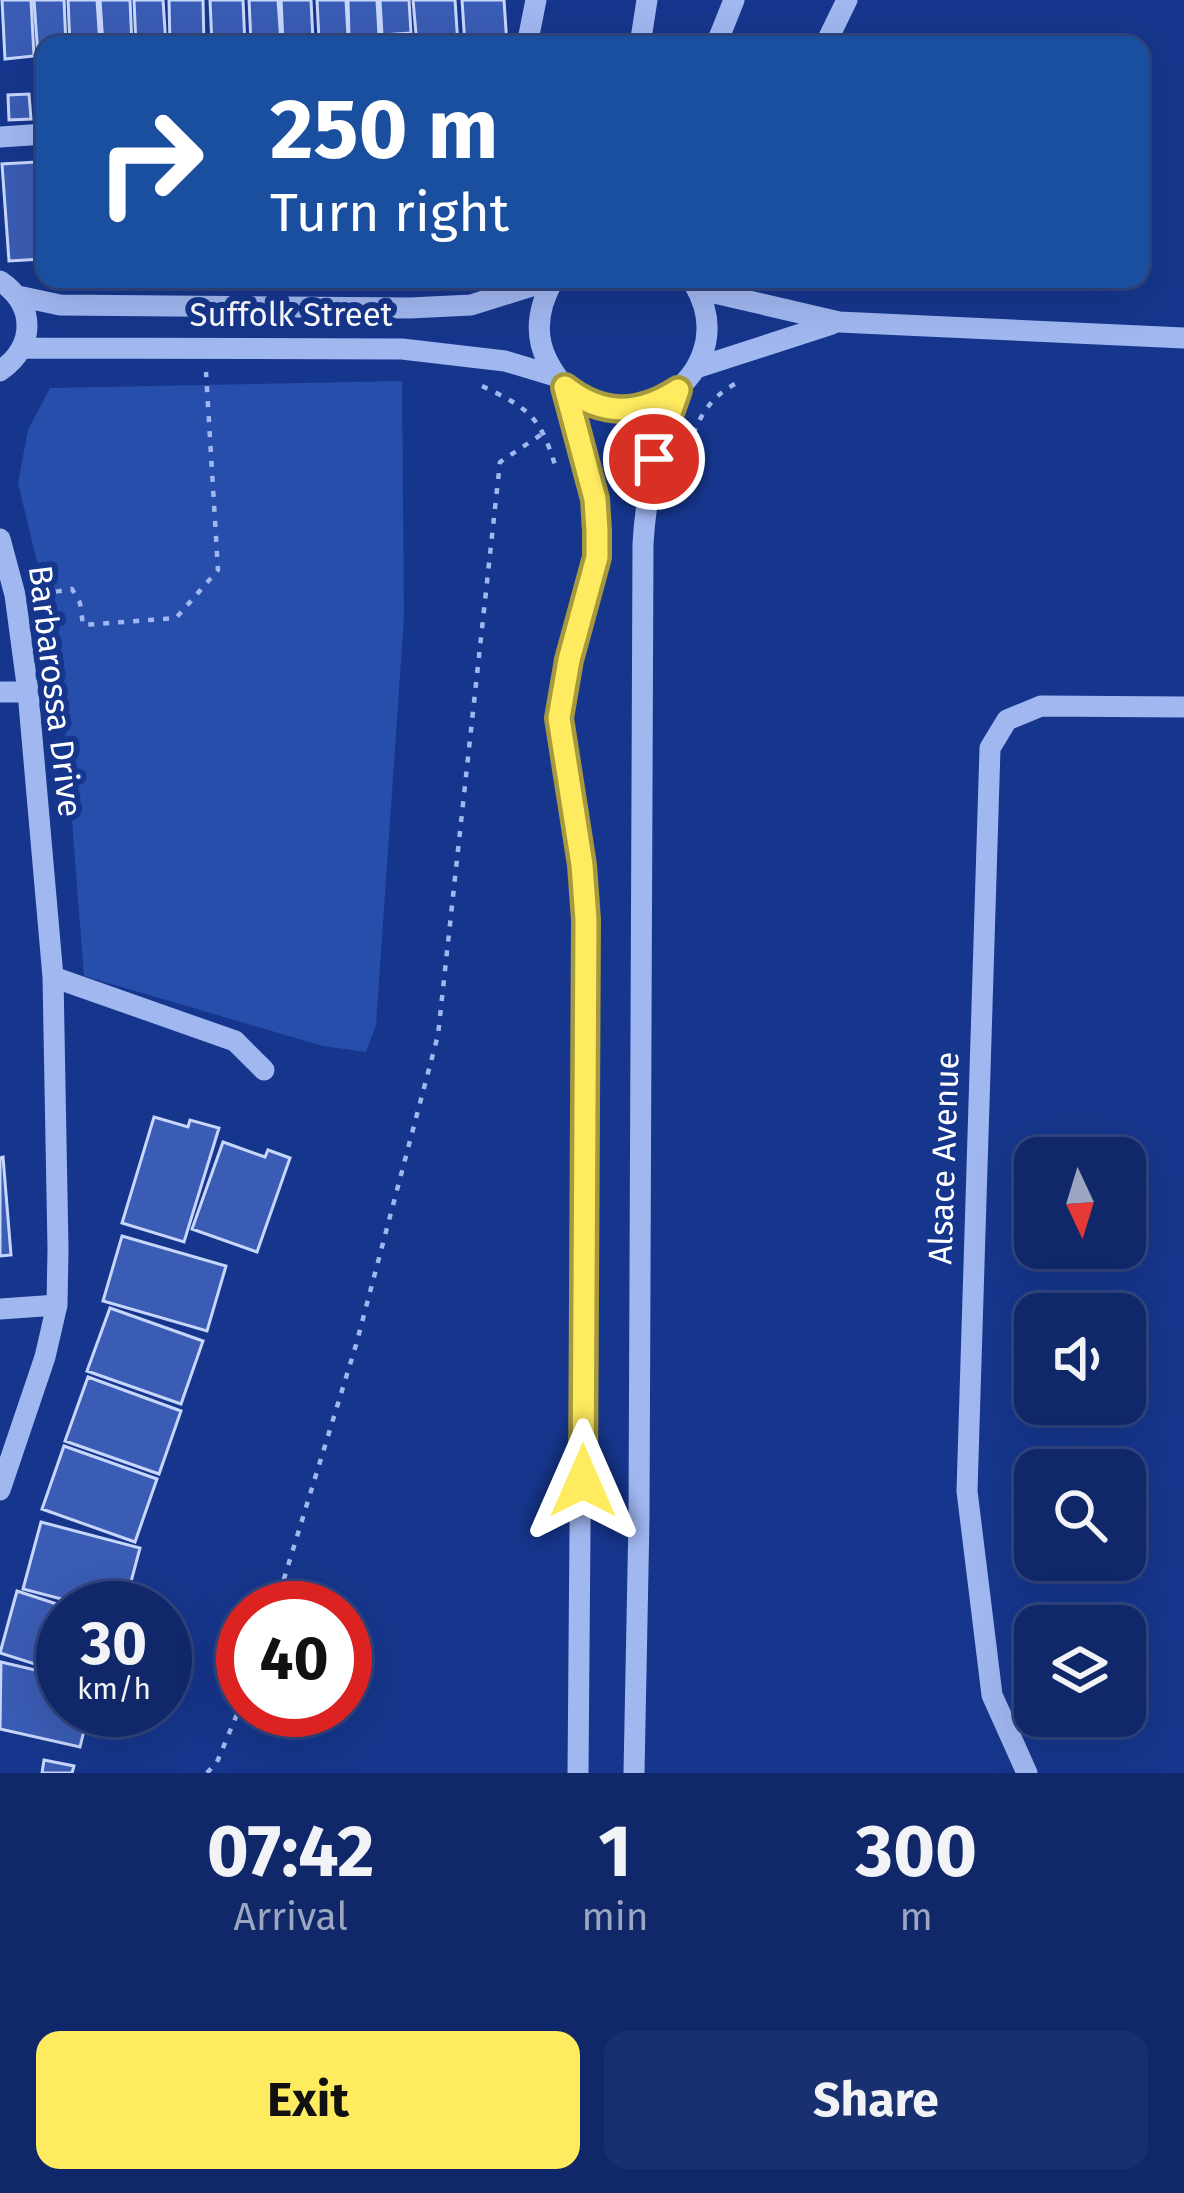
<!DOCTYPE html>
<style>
body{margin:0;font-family:"Fira Sans",sans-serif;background:#193070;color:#f1f3f6;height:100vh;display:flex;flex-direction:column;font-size:45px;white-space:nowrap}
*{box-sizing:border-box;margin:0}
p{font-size:39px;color:#9ca6c1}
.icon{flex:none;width:66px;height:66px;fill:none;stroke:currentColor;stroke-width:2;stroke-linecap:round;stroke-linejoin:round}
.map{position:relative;height:1773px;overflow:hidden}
.details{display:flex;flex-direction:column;background:#10286a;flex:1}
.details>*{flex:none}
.top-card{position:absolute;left:36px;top:36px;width:1113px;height:252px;border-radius:24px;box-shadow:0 12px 48px #0002,0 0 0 3px #30447e;background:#1a4fa0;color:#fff;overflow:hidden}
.needle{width:78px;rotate:176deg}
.tools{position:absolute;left:1014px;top:1137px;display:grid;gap:24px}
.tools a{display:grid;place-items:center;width:132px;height:132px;border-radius:24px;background:#10286a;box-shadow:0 12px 48px #0002,0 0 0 3px #30447e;font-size:60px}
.speed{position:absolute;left:36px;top:1581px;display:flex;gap:24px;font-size:60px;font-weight:700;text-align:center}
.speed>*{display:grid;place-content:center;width:156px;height:156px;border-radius:50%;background:#10286a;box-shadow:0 12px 48px #0002,0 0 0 3px #30447e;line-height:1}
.speed small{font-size:30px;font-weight:400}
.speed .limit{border:18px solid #d22;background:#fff;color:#111}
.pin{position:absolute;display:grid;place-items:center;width:102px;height:102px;color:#fff;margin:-51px;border:6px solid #fff;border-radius:50%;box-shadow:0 3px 12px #0007}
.me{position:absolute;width:132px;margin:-66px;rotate:0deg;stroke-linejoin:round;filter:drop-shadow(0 0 9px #0008)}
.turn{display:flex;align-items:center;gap:42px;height:252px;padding:0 36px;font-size:54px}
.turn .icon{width:156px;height:156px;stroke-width:2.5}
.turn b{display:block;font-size:84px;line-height:102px}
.eta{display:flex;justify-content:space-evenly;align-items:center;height:204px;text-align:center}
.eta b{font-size:72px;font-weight:700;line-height:84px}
.button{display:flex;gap:24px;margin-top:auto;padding:24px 36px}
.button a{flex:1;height:138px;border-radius:24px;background:#ffeb5f;color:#111;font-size:48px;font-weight:700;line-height:138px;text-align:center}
.button a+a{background:#193070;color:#f1f3f6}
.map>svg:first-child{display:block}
</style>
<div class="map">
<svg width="1184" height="1773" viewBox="0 0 1184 1773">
<rect width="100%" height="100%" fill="#16368d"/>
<path fill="#284eac" d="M 402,381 L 404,617 L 376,1025 L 366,1052 L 323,1046 L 84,976 L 59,653 L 18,483 L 28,430 L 50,388 Z"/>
<path fill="#3a5cb4" stroke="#c7d6fb" stroke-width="3" d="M 2,0 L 31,0 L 34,56 L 5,59 Z
M 34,0 L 64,0 L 66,45 L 45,45 L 45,55 L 38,56 Z
M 68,0 L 97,0 L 100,45 L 70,45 Z
M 100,0 L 130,0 L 132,45 L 103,45 Z
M 134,0 L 163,0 L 166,45 L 136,45 Z
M 169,0 L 203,0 L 204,45 L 170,45 Z
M 210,0 L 243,0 L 245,45 L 212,45 Z
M 249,0 L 278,0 L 281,42 L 251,43 Z
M 281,0 L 311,0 L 313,40 L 283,42 Z
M 317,0 L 346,0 L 348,37 L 319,39 Z
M 348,0 L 377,0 L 379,35 L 349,36 Z
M 380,0 L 409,0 L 411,33 L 382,35 Z
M 413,0 L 455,0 L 458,45 L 417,45 Z
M 462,0 L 504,0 L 507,45 L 465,45 Z
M 29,94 L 31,119 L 9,120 L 8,95 Z
M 36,162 L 42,259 L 9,261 L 2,164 Z
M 154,1117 L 188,1127 L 190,1120 L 219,1128 L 184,1242 L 122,1223 Z
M 223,1142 L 265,1157 L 268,1150 L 290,1158 L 257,1252 L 192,1229 Z
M 3,1157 L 11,1255 L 0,1256 L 0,1158 Z
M 122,1236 L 226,1266 L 207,1331 L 103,1301 Z
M 110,1308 L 203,1341 L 181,1404 L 87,1371 Z
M 88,1377 L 181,1411 L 159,1474 L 65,1441 Z
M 64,1446 L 157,1479 L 135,1542 L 42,1509 Z
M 41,1522 L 140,1548 L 124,1608 L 96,1608 L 23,1589 Z
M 17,1591 L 69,1608 L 63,1608 L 63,1673 L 0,1653 Z
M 1,1662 L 57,1675 L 54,1686 L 63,1688 L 63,1710 L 89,1710 L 80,1747 L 0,1729 Z
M 44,1760 L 74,1766 L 72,1773 L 42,1773 Z"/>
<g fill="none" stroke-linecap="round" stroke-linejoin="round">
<path stroke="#a0b7f0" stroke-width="4.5" stroke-dasharray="6 9" stroke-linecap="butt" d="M 482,386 C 528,408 540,416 555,465
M 684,462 C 693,430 704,400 735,384
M 41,594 L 72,589 L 80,603 L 83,625 L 176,618 L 218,570 L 206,372
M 275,1608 L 356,1345 L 438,1035 L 500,462 L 545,432
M 207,1773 L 217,1762 L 243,1700"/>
<path stroke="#a0b7f0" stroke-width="21" d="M 527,45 L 536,0
M 640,45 L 647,0
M 716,45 L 734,0
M 825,45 L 847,0
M 0,137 L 45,134
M 554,279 C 539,305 533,332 547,360 C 600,468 752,382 694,284
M 0,281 C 36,305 36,346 0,371
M 697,289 L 839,322 L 1184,338
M 18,296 L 60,305 L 410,308 L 471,305 L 554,279
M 23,348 L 402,349 L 505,361 L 555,376
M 696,368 L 832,324
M 565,387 L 595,499 L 597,531 L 597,557 L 569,660 L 559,718 L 582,865 L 585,920 L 578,1773
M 0,539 L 15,595 L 28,692 L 53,977 L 58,1249 L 57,1305 L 45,1357 L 0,1490
M 0,692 L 28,692
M 53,977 L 235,1041 L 264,1070
M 0,1309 L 57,1305
M 634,1773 L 639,1519 L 643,544 C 646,489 658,441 678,390
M 1027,1773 L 992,1695 L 967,1491 L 990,748 L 1007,720 L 1041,706 L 1184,707"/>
</g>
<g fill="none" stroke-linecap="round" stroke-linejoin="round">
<defs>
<path id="route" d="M 583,1481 L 586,920 L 582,865 L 559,718 L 569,660 L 597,557 L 597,531 L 595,499 L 565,387 C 602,416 638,416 678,390 L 654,459"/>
</defs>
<use href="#route" stroke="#a6993e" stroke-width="30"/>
<use href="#route" stroke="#ffeb5f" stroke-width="21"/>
</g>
<g text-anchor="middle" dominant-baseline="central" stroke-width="12" stroke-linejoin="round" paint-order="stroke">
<g font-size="33" fill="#fff" stroke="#16368d">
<text x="291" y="315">Suffolk Street</text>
<text transform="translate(55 691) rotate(83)">Barbarossa Drive</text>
<text transform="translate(944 1158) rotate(-88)">Alsace Avenue</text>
</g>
</g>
</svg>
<div class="tools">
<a><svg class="needle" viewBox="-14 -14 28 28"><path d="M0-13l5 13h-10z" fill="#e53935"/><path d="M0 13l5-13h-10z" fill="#9ca6c1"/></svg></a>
<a><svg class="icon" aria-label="sound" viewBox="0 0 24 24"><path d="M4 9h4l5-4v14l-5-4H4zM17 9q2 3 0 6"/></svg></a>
<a><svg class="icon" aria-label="search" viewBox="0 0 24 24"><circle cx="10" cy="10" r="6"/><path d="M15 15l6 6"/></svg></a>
<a><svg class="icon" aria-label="layers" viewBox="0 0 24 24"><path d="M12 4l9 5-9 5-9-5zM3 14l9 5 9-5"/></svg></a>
</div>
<div class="speed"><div>30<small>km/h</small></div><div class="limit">40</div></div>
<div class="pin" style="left:654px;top:459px;background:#d93025"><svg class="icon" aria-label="arrive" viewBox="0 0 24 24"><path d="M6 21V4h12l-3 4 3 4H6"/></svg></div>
<svg class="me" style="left:583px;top:1481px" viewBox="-20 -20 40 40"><path d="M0-17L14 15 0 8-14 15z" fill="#ffeb5f" stroke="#fff" stroke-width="4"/></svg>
<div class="top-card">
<div class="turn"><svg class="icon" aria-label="right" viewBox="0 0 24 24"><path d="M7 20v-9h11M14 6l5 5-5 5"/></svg><div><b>250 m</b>Turn right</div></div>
</div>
</div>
<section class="details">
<div class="eta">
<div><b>07:42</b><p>Arrival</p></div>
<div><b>1</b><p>min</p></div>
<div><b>300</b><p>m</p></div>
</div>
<div class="button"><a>Exit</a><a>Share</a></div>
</section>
